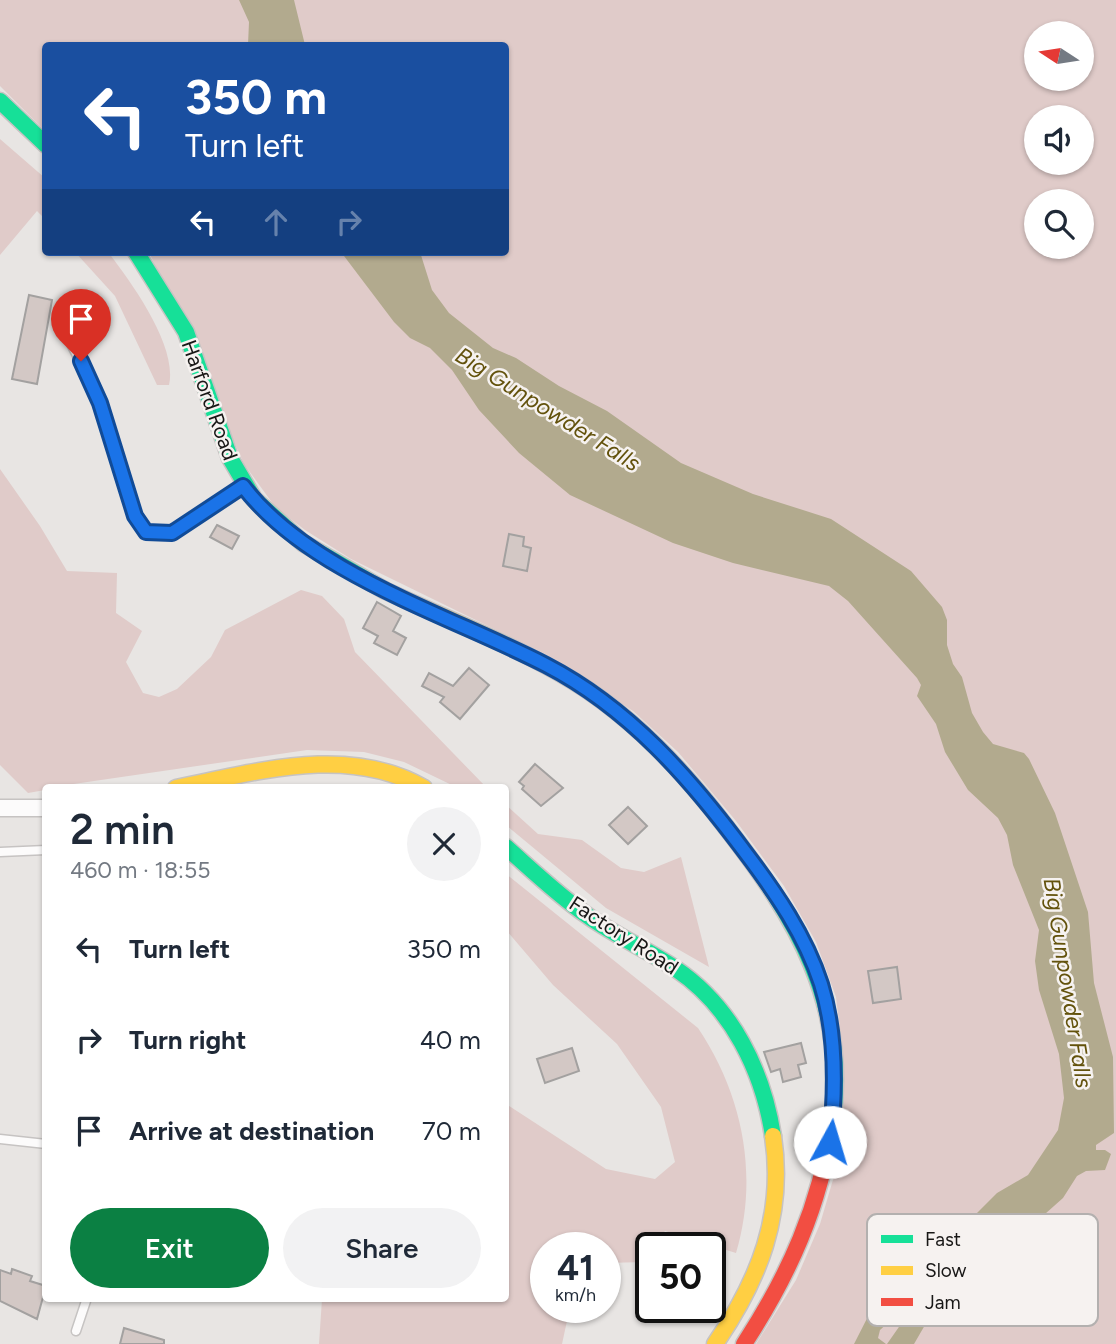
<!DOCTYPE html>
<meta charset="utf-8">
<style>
body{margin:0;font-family:Figtree,sans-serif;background:#f2f2f3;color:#1f2937;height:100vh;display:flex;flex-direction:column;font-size:26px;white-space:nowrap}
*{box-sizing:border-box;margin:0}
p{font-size:23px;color:#747a83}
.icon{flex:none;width:38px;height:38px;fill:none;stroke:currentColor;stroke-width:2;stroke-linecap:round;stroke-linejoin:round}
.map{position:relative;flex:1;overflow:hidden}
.side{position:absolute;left:42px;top:784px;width:467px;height:518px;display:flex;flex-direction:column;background:#fff;border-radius:7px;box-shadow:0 2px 5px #0004}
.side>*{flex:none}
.hud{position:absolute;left:42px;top:42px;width:467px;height:214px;border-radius:7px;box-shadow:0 2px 5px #0004;background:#1a4fa0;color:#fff;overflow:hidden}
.needle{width:46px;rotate:282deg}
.buttons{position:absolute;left:1024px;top:21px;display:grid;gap:14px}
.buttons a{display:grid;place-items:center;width:70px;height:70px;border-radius:50%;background:#fff;box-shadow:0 2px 5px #0004;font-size:35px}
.speed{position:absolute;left:530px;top:1232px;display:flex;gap:14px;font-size:35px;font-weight:700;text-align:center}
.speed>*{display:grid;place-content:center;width:91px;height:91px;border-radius:50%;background:#fff;box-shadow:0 2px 5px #0004;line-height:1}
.speed small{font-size:18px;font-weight:400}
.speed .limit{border:4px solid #111;border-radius:10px;background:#fff;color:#111}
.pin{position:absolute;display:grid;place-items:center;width:60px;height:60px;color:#fff;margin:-72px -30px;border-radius:50% 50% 50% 0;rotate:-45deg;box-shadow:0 0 7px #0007}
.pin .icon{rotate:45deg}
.me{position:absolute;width:77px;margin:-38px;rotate:6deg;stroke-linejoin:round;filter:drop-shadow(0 0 5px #0008)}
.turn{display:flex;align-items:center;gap:24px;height:147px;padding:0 28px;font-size:32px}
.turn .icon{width:91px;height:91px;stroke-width:2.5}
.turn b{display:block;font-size:49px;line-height:60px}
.lanes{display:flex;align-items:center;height:66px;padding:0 28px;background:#0003;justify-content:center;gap:35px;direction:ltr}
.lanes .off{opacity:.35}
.round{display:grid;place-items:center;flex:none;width:74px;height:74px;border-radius:37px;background:#f2f2f3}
.headline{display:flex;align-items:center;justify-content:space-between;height:119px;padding:0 28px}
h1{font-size:42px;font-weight:600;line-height:52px}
.action{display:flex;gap:14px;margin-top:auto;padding:14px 28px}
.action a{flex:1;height:80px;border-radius:42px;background:#0b8043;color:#fff;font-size:28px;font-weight:600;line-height:80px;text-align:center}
.action a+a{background:#f2f2f3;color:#1f2937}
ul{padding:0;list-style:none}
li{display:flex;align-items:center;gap:21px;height:91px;padding:0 28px}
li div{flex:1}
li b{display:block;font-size:26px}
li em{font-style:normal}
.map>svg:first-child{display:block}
</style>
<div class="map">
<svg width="1116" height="1344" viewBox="0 0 1116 1344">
<rect width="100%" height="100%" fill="#e8e5e3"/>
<path fill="#e0cbc9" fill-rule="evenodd" d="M 0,0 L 1116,0 L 1116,1344 L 756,1344 L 796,1280 L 820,1224 L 835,1173 L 844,1113 L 843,1055 L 836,997 L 816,942 L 784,886 L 736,821 L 678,752 L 633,711 L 545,654 L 351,559 L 305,530 L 276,508 L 244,464 L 149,252 L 506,252 L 506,46 L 46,46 L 45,131 L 0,86 ZM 1036,33 L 1082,33 L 1082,79 L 1036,79 ZM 1036,117 L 1082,117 L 1082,163 L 1036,163 ZM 1036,201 L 1082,201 L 1082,247 L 1036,247 Z
M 0,139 L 45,178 L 46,220 L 37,211 L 0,255 Z
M 75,252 L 108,252 C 131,282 178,346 169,385 L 157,385 L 115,296 Z
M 0,469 L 40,526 L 67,571 L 117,573 L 116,613 L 142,631 L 126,662 L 143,693 L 159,697 L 177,689 L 211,657 L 225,630 L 301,590 L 322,596 L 344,619 L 355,652 L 486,787 L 456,787 L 404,762 L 364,752 L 307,750 L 46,788 L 45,790 L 28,793 L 0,765 Z
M 506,805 L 538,834 L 582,840 L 621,868 L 644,872 L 681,857 L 709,967 L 606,908 L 506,825 Z
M 506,874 L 698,1028 C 743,1095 759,1176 736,1253 L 665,1231 L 651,1248 L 644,1262 L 606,1263 L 606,1248 L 546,1248 L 546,1307 L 570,1307 L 562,1344 L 319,1344 L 322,1299 L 506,1298 L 506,1104 L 606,1169 L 655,1179 L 675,1162 L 661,1107 L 617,1044 L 553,985 L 506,930 Z"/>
<path fill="#b2aa8e" d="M 239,0 L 294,0 L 305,45 L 248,45 L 249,22 Z
M 341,252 L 420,252 L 432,290 L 449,313 L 493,348 L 516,358 L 559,386 L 607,411 L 681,463 L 753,494 L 831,519 L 911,571 L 942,607 L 947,620 L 947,645 L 953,664 L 962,677 L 972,713 L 983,732 L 993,744 L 1024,753 L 1029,759 L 1055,813 L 1088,912 L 1094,983 L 1113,1057 L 1114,1133 L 1096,1145 L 1096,1150 L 1105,1150 L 1111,1154 L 1105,1170 L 1086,1171 L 1077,1176 L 1063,1198 L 1027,1230 L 952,1286 L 936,1306 L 914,1344 L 887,1344 L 908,1314 L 903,1309 L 880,1330 L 878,1338 L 886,1344 L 854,1344 L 884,1285 L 904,1273 L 948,1229 L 972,1218 L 997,1193 L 1028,1175 L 1058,1130 L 1064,1098 L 1059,1054 L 1039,990 L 1035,961 L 1039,930 L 1013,865 L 1007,835 L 998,818 L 968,790 L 945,752 L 936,724 L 917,696 L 921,685 L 917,678 L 848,601 L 829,586 L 733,563 L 673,543 L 570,495 L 519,453 L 479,410 L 452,370 L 430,348 L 410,338 L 394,322 Z"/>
<path fill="#d3c8c5" stroke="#a3a1a0" stroke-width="2" d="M 29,295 L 52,300 L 37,384 L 12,379 Z
M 217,525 L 239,536 L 232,549 L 210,537 Z
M 509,534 L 524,537 L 523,546 L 531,548 L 527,571 L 503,566 Z
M 377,602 L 401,616 L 393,631 L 406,638 L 397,655 L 374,643 L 378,636 L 363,628 Z
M 469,668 L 489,685 L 460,719 L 440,702 L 444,697 L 422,686 L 429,673 L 453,686 Z
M 535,764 L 563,788 L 541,806 L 522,789 L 524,786 L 519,782 Z
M 628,807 L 647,826 L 628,844 L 609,825 Z
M 897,967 L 901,999 L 873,1003 L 868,971 Z
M 801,1043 L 806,1063 L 798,1065 L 801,1077 L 783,1082 L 780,1069 L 771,1072 L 764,1052 Z
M 572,1048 L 579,1071 L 545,1083 L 537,1059 Z
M 12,1269 L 32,1276 L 30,1281 L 46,1286 L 37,1319 L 0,1301 L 0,1270 L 11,1274 Z
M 124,1328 L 164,1340 L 164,1344 L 120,1344 Z"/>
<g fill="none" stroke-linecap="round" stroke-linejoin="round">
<defs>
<path id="lane" d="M 65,332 L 101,403 L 135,516 L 146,532 L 172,533 L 243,486
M 0,852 L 46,850
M 0,1139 L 46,1144
M 76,1331 L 87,1298"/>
<path id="street" d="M 0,808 L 46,808"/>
<path id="fast" d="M 0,101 L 46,145
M 136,252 L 186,332 L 230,458 L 254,499 L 303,543 L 384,590
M 726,827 C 796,917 849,1004 832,1124
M 506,847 C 533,871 559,896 588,916 C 616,936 648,950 676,969 C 732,1007 763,1071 773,1136"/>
<path id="slow" d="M 384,590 C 446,619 512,644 572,680 C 633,717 683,770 726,827
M 176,788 C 257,772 348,744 424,788
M 715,1344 C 759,1280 785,1215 773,1136"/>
<path id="jam" d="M 744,1344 C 789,1275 820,1206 832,1124"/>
</defs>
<use href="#lane" stroke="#c6c3c2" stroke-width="11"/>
<use href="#street" stroke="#c6c3c2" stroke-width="19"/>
<use href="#fast" stroke="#c6c3c2" stroke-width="19"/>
<use href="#slow" stroke="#c6c3c2" stroke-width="19"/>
<use href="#jam" stroke="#c6c3c2" stroke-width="19"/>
<use href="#lane" stroke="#fcfbfb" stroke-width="8"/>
<use href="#street" stroke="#fcfbfb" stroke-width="16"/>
<use href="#fast" stroke="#16e098" stroke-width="16"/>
<use href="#slow" stroke="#ffcf43" stroke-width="16"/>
<use href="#jam" stroke="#f24e42" stroke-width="16"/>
</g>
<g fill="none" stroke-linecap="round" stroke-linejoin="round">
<defs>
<path id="route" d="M 81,361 L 100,403 L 135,516 L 146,532 L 172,533 L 243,486 C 309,573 451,616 546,665 C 629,708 690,778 745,852 C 776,893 805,935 821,984 C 837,1035 836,1090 830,1142"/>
</defs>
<use href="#route" stroke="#114b97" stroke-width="18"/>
<use href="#route" stroke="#1a73e8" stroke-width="12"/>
</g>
<g text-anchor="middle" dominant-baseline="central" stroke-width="5" stroke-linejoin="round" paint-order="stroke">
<g font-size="21" fill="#181716" stroke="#f6f2f0">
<text transform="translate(210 400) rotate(70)">Harford Road</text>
<text transform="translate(624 935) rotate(33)">Factory Road</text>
</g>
<g font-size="23" font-style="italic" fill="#63520c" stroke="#f6f2f0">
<text transform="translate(548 409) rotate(32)">Big Gunpowder Falls</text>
<text transform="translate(1068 983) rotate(81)">Big Gunpowder Falls</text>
</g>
</g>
<rect x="867" y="1214" width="231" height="112" rx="10" fill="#f6f2f0" stroke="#b3b0af" stroke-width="2"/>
<rect x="881" y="1235" width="32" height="8" fill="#16e098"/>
<rect x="881" y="1266" width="32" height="9" fill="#ffcf43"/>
<rect x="881" y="1298" width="32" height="8" fill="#f24e42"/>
<g font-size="19" fill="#181716">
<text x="925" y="1246">Fast</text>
<text x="925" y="1277">Slow</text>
<text x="925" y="1309">Jam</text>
</g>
</svg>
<div class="buttons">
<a><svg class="needle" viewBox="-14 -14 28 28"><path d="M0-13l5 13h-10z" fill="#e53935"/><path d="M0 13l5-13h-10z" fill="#747a83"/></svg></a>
<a><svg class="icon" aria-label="sound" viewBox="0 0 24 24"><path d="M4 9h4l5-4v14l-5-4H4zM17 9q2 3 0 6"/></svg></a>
<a><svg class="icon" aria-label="search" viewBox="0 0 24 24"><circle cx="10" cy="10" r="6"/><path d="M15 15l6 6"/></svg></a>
</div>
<div class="speed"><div>41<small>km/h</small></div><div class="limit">50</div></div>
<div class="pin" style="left:81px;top:361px;background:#d93025"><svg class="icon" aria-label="arrive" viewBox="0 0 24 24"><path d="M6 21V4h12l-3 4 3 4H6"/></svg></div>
<svg class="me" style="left:830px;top:1142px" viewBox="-20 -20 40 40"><circle r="19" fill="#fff"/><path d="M0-13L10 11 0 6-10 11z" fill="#1a73e8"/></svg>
<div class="hud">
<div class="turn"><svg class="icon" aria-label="left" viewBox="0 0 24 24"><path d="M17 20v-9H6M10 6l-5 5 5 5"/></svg><div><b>350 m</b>Turn left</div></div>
<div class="lanes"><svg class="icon" aria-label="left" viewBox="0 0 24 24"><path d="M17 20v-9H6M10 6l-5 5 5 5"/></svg><svg class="icon off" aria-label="ahead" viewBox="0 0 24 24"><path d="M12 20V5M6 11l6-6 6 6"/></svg><svg class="icon off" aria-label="right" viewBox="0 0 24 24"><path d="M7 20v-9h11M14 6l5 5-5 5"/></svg></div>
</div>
<section class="side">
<div class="headline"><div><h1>2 min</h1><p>460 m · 18:55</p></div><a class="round"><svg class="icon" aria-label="close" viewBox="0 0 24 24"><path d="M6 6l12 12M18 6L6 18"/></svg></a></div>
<ul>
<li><svg class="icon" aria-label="left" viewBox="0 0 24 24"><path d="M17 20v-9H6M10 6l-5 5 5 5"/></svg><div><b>Turn left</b></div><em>350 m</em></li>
<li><svg class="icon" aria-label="right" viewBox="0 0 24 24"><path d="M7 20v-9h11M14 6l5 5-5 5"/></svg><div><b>Turn right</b></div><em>40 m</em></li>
<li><svg class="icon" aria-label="arrive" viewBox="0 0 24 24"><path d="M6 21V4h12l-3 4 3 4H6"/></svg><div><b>Arrive at destination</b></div><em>70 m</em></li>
</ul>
<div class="action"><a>Exit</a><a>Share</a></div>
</section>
</div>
